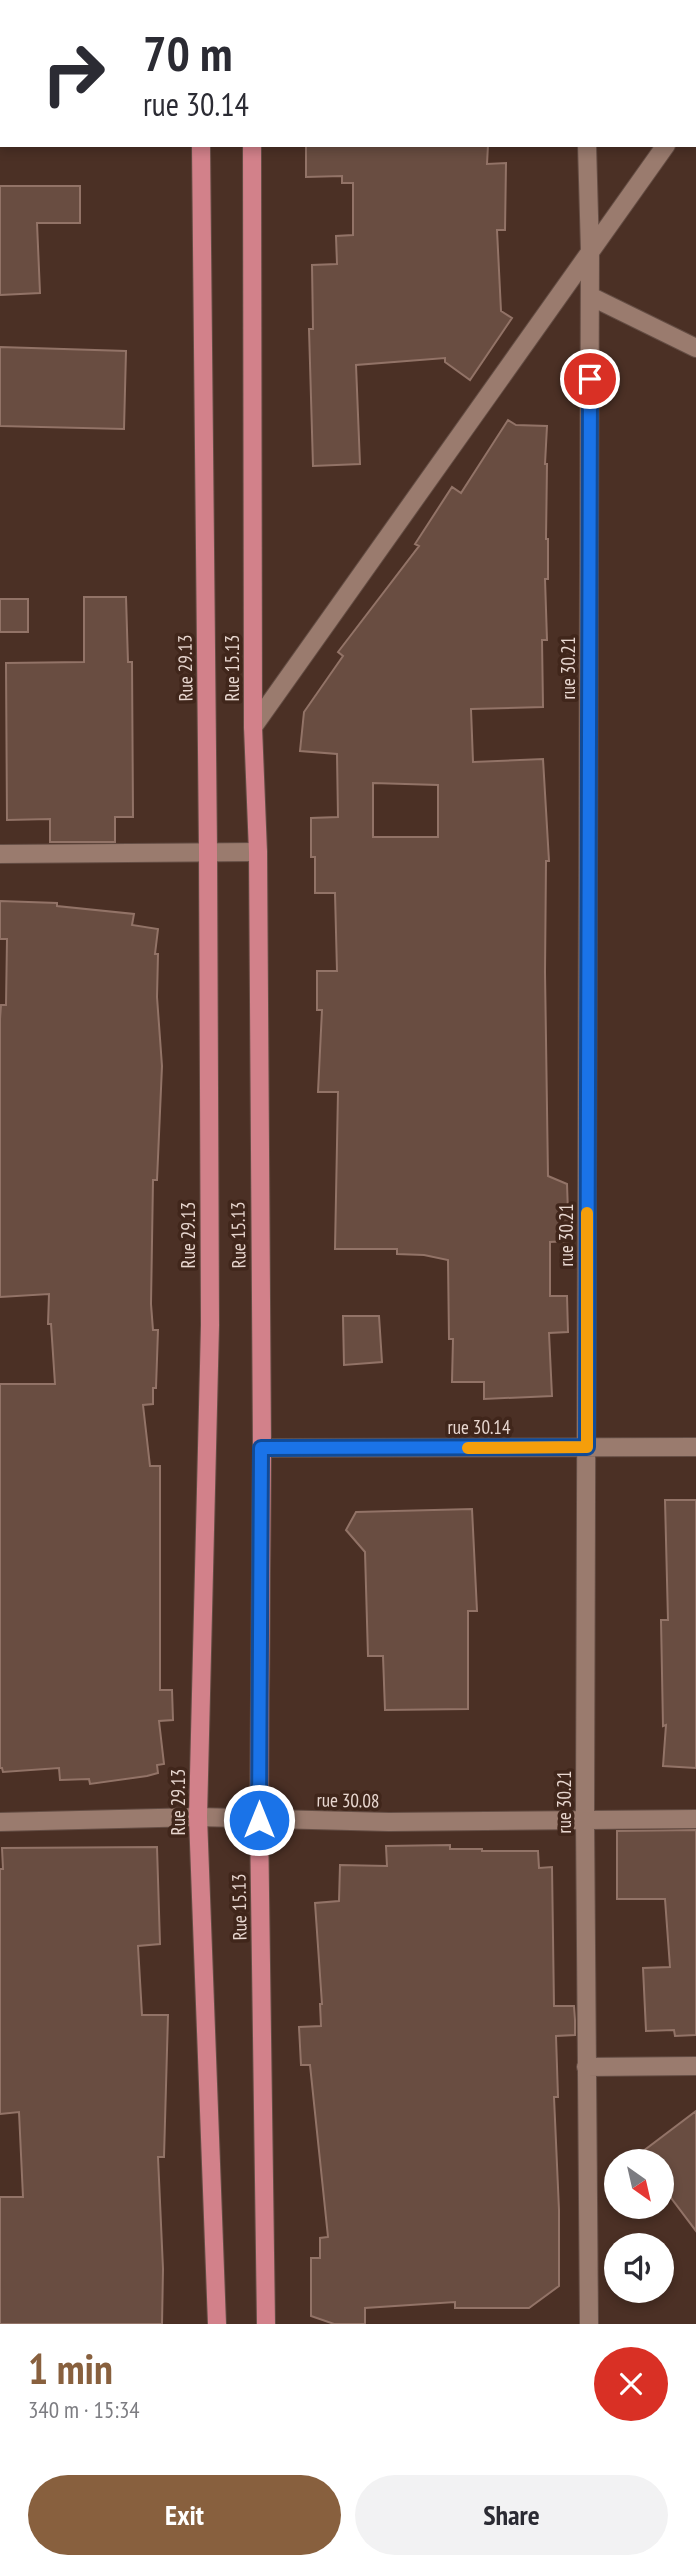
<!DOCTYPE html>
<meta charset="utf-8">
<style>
body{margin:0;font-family:"PT Sans Narrow",sans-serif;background:#f2f2f3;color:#2b2b33;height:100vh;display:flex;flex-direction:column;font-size:26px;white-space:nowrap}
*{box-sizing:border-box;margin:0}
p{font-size:23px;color:#7c7c81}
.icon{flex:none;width:38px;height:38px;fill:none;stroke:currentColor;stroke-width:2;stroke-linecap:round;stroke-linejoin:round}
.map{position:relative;height:2324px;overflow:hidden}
.panel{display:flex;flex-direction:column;background:#fff;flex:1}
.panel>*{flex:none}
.hud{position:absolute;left:0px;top:0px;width:696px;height:147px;box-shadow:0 4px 10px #0003;background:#fff;color:#2b2b33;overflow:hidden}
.needle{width:46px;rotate:146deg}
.controls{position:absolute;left:604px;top:2149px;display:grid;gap:14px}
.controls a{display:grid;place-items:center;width:70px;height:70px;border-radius:50%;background:#fff;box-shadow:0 4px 10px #0003;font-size:35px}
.pin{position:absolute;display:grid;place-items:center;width:60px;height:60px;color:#fff;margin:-30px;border:4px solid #fff;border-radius:50%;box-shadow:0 2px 7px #0007}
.me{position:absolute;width:77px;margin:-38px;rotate:0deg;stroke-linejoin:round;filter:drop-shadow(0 0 5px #0008)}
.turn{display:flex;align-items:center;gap:24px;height:147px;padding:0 28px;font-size:32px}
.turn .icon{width:91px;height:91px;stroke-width:2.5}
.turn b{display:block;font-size:49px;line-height:60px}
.round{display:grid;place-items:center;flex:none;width:74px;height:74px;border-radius:37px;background:#f2f2f3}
.summary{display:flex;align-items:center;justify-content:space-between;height:119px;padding:0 28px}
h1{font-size:42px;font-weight:700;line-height:52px;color:#88603e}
.cta{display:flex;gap:14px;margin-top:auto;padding:14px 28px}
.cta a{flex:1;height:80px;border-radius:42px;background:#88603e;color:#fff;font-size:28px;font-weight:700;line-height:80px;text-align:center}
.cta a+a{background:#f2f2f3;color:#2b2b33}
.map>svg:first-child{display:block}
</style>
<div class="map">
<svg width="696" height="2324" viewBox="0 0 696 2324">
<rect width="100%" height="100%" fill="#4b3025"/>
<path fill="#694d41" stroke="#927367" stroke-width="2" fill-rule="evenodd" d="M 306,145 L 488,145 L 487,164 L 506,163 L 505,230 L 497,230 L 501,311 L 512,318 L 470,380 L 445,362 L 445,358 L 356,365 L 360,464 L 313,466 L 309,329 L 313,329 L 312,265 L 337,264 L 336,236 L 353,235 L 353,183 L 342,183 L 342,176 L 306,177 Z
M 0,186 L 80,186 L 80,223 L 37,223 L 40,293 L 0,295 Z
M 0,347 L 126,351 L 124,429 L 0,426 Z
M 508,420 L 516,425 L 547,426 L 545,464 L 547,464 L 546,539 L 548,539 L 548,579 L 545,579 L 547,640 L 542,640 L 543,707 L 471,709 L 473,762 L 543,759 L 549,861 L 546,861 L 545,972 L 548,1176 L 567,1184 L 569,1241 L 550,1242 L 550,1296 L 567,1296 L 568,1332 L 549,1333 L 552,1396 L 484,1399 L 484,1382 L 452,1382 L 453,1339 L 449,1339 L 448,1260 L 424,1255 L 397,1254 L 397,1249 L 335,1249 L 338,1092 L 318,1092 L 322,1010 L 317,1010 L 317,971 L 337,971 L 335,893 L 315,893 L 315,857 L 311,857 L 311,818 L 338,817 L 337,754 L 300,751 L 304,712 L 343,656 L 338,652 L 419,546 L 415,544 L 452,487 L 461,493 ZM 373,783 L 438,785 L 438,837 L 373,837 Z
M 84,597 L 126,597 L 128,662 L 132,662 L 133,817 L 115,817 L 115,842 L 50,842 L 50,819 L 7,820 L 6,663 L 84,662 Z
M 0,599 L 28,599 L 28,632 L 0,632 Z
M 0,901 L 57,903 L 57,906 L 134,914 L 132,925 L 158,929 L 155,954 L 158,954 L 157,997 L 162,1066 L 157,1180 L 153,1180 L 151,1304 L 153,1330 L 158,1330 L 156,1388 L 153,1388 L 153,1404 L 143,1405 L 150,1466 L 160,1466 L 160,1690 L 172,1690 L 173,1720 L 159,1721 L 164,1764 L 157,1765 L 158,1773 L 147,1776 L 90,1784 L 89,1779 L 60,1780 L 59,1768 L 3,1772 L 2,1768 L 0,1768 L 0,1384 L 55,1384 L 51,1324 L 48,1324 L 49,1294 L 0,1297 L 0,1019 L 1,1005 L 6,1005 L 7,939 L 0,939 Z
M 343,1316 L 379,1316 L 382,1362 L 344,1365 Z
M 665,1500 L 696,1500 L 696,1768 L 663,1766 L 666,1725 L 663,1726 L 661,1620 L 668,1620 Z
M 472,1509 L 477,1611 L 468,1611 L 468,1709 L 385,1710 L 383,1656 L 368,1656 L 365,1552 L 346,1530 L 356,1512 Z
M 696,1830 L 696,2035 L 675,2036 L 674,2030 L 646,2031 L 643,1968 L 670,1967 L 665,1899 L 617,1899 L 617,1831 Z
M 450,1845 L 450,1849 L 482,1849 L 482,1851 L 538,1851 L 539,1868 L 552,1867 L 554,2006 L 574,2006 L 575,2020 L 575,2035 L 556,2036 L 558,2097 L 554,2097 L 559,2210 L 559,2286 L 529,2308 L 455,2308 L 455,2302 L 365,2308 L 365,2324 L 334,2324 L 311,2316 L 311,2258 L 320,2258 L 320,2238 L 328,2237 L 310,2065 L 301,2065 L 299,2027 L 321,2026 L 320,2004 L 322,2004 L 315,1903 L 339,1901 L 340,1865 L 387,1866 L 386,1846 Z
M 157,1847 L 160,1944 L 138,1946 L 142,2015 L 168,2015 L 164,2157 L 158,2157 L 163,2269 L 162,2324 L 0,2324 L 0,2197 L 23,2197 L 19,2112 L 0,2114 L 0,1869 L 3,1869 L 2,1848 Z
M 696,2111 L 696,2231 L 662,2186 L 662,2161 L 643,2161 L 638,2155 Z"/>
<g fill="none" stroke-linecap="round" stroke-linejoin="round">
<defs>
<path id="minor" d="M 582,0 L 582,2
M 695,105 L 696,103
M 587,145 L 590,251 L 585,1819 L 589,2324
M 590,296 L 696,348
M 253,727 L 666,145
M 0,854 L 258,852
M 262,1448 L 696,1447
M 0,1822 L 198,1817 L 389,1822 L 696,1819
M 586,2067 L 696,2066"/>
<path id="major" d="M 199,0 L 199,2
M 252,0 L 252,2
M 201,145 L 208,851 L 210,1325 L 198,1817 L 217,2324
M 252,145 L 253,727 L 258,852 L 262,1448 L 259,1820 L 266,2324"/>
</defs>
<use href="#minor" stroke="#644d44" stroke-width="20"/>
<use href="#major" stroke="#644d44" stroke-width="20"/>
<use href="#minor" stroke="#9a7b6e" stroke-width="18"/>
<use href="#major" stroke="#d2818a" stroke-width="18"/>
</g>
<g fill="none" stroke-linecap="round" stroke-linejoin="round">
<defs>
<path id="route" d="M 259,1820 L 261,1448 L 587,1447 L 590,379"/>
</defs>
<use href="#route" stroke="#114b97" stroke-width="18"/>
<use href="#route" stroke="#1a73e8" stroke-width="12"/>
<path stroke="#f59e0b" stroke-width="12" d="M 468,1448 L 587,1447 L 587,1213"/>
</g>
<g text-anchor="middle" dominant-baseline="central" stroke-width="7" stroke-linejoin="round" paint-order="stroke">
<g font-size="19" fill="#e8d7d0" stroke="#40261b">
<text transform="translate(185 668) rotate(-91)">Rue 29.13</text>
<text transform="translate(232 668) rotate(-90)">Rue 15.13</text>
<text transform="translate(568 668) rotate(-90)">rue 30.21</text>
<text transform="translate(188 1235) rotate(-90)">Rue 29.13</text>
<text transform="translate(238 1235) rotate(-91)">Rue 15.13</text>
<text transform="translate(566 1235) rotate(-90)">rue 30.21</text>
<text x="479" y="1427">rue 30.14</text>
<text transform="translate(348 1800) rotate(1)">rue 30.08</text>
<text transform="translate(178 1802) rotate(-90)">Rue 29.13</text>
<text transform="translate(564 1802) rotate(-90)">rue 30.21</text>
<text transform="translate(239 1907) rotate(-91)">Rue 15.13</text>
</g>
</g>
</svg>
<div class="controls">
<a><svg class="needle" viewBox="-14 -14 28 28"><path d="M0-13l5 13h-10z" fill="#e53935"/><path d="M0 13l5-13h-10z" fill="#7c7c81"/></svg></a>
<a><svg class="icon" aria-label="sound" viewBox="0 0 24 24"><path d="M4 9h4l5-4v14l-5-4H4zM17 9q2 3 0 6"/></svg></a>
</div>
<div class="pin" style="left:590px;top:379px;background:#d93025"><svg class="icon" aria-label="arrive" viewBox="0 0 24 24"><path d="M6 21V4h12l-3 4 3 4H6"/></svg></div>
<svg class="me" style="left:259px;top:1820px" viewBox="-20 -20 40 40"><circle r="17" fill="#1a73e8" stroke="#fff" stroke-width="3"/><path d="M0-11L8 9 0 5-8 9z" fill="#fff"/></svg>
<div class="hud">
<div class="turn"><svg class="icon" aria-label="right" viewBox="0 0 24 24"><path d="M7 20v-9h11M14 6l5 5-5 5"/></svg><div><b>70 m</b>rue 30.14</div></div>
</div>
</div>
<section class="panel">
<div class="summary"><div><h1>1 min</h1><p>340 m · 15:34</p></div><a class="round" style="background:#d93025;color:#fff"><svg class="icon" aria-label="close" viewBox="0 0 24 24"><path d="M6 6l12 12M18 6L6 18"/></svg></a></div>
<div class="cta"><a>Exit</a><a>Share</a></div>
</section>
